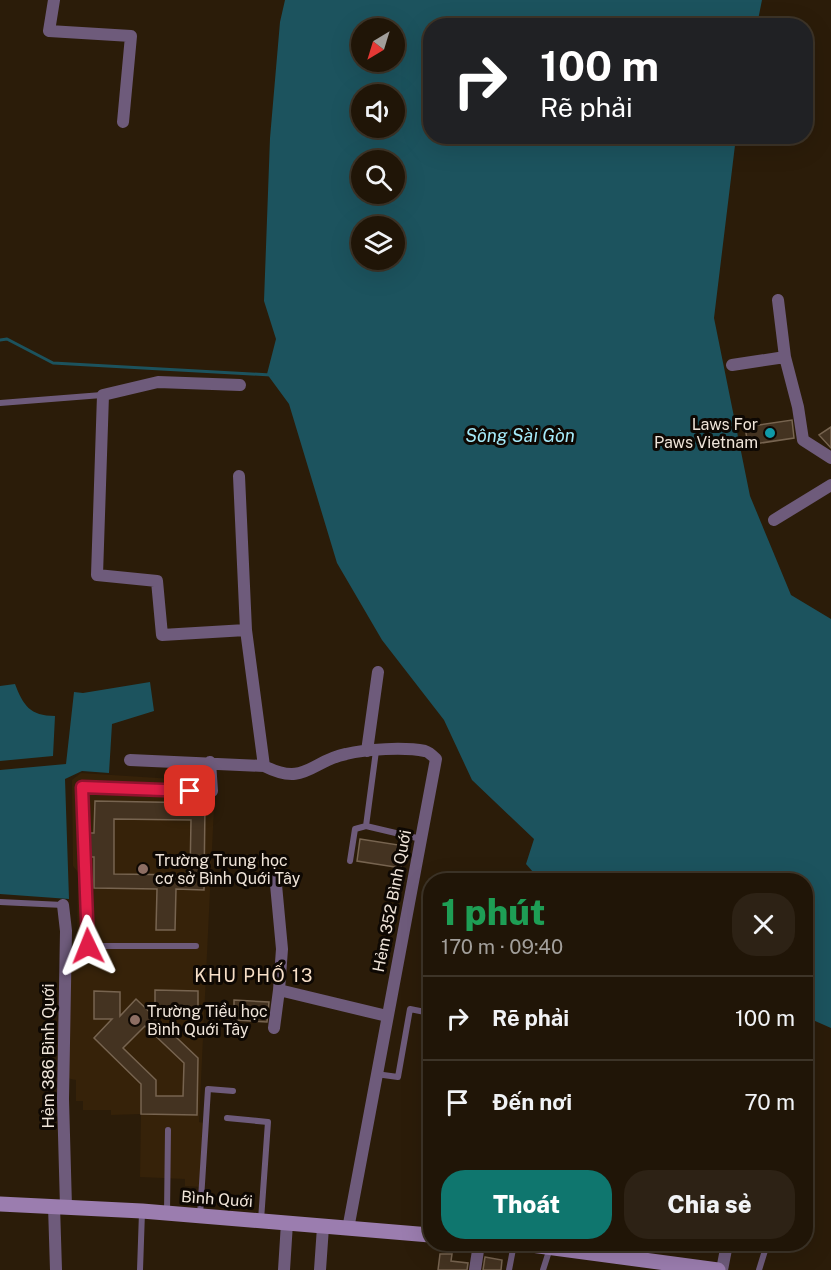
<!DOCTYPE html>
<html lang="vi">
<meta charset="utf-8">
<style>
body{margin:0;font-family:"Public Sans",sans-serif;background:#2d2215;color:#f1f3f6;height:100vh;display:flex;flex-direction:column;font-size:22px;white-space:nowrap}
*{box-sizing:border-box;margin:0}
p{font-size:20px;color:#a29f9b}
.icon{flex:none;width:33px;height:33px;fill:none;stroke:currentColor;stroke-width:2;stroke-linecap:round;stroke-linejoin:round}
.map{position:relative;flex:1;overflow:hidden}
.details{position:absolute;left:423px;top:873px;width:390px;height:378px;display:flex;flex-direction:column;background:#201507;border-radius:24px;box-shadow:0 6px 24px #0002,0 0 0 2px #3d3428}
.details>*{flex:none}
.top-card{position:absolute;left:423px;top:18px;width:390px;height:126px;border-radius:24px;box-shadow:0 6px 24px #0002,0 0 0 2px #3d3428;background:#202124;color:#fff;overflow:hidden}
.needle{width:39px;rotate:218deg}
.buttons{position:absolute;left:351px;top:18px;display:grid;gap:12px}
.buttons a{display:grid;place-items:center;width:54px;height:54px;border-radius:50%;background:#201507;box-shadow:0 6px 24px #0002,0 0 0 2px #3d3428;font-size:30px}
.pin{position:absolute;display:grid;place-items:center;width:51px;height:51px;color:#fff;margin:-26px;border-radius:12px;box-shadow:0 3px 9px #0006}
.me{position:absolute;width:66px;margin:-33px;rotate:358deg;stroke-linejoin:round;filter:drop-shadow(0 0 4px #0008)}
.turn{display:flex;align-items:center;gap:21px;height:126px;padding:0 18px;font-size:27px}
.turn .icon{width:78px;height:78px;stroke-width:2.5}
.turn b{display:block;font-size:42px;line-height:51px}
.round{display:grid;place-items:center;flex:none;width:63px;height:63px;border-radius:24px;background:#2d2215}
.headline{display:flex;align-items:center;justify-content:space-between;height:102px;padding:0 18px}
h1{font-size:36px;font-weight:800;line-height:45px;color:#1e9e55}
.action{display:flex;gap:12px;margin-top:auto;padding:12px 18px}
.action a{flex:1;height:69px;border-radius:24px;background:#0f766e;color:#fff;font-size:24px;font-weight:800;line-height:69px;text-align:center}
.action a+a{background:#2d2215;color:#f1f3f6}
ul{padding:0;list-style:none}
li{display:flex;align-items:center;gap:18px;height:84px;padding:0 18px;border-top:2px solid #3d3428}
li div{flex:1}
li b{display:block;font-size:22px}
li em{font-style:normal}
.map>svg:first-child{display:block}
</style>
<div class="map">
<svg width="831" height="1270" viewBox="0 0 831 1270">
<rect width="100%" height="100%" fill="#2b1c09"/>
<path fill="#362209" d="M 81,773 L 204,781 L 204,785 L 215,786 L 199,1122 L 204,1123 L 201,1187 L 185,1186 L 185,1179 L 140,1177 L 141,1114 L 111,1115 L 111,1110 L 83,1110 L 83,1101 L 76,1101 L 76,1080 L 66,1078 L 66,947 L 77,948 L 78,872 L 73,866 L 72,780 Z"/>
<path fill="#1c535e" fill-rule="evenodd" d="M 285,0 L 762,0 L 757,25 L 430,26 L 430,136 L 736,137 L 714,318 L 750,496 L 791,595 L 831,619 L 831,1028 L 806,1017 L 806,880 L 540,880 L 526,864 L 534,839 L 472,780 L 444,720 L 382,640 L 337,563 L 289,404 L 267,374 L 276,339 L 264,301 L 270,138 L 280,22 ZM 362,28 L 394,28 L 394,62 L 362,62 ZM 362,94 L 394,94 L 394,128 L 362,128 ZM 362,160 L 394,160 L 394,194 L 362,194 ZM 362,226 L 394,226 L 394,260 L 362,260 Z
M 150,682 L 154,711 L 112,724 L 109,773 L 82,771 L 65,779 L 69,899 L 0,894 L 0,770 L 66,764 L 74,692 L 83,693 Z
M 15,684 C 23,705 30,716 55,716 L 53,756 L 0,761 L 0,686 Z"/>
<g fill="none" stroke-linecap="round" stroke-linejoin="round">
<path stroke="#1c535e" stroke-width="3" d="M 0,340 L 7,339 L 53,363 L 271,375"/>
</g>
<path fill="#443321" stroke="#776450" stroke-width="1.5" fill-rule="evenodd" d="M 792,420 L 794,438 L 748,445 L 745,427 Z
M 831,427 L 831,448 L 819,435 Z
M 95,801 L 205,803 L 204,890 L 176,889 L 175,930 L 156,930 L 157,889 L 94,888 L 94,857 L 90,857 L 89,833 L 94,833 ZM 114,819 L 191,820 L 190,875 L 114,874 Z
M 360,839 L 405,846 L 401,868 L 357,861 Z
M 155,990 L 198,991 L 198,1009 L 155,1008 Z
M 94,991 L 120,992 L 120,1016 L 136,999 L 198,1058 L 197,1115 L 141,1114 L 141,1084 L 94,1038 L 112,1019 L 94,1019 ZM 145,1026 L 184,1063 L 183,1096 L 156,1096 L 156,1080 L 123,1048 Z
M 234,1000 L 269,1002 L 267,1022 L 234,1020 Z
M 440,1254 L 452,1254 L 451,1261 L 468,1263 L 467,1270 L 438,1270 Z
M 485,1257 L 502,1260 L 501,1270 L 483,1270 Z"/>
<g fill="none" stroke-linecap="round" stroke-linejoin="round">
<path stroke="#6e5b7b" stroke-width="6" d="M 0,403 L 102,395
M 376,751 L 366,826 L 421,839
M 350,861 L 355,829 L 366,826
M 0,902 L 63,905
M 196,946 L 88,946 L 82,787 L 212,791
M 376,1074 L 398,1077 L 410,1009 L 430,1013
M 227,1118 L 268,1122 L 261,1220
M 167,1213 L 168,1130
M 200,1215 L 208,1089 L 233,1091
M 140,1270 L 142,1212
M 509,1270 L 514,1244
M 543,1270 L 550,1248
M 759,1270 L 767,1244"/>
<path stroke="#6e5b7b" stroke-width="12" d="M 54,0 L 49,31 L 131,36 L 123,122
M 778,300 L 785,357 L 798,407 L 803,440 L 831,458
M 732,365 L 785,357
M 240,385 L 158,382 L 103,395 L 97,575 L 157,581 L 162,635 L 246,630
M 239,476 L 246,630 L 264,766 C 305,787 311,761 346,754 C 366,749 405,747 425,751 C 429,752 433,756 436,759 L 348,1229
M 774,520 L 831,485
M 367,751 L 378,672
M 130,760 L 264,766
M 210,762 L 212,791
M 275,874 L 282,949 L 279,990
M 63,905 L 66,931 L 63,1099 L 66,1207
M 274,1028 L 279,990 L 387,1016
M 54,1206 L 56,1270
M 284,1270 L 287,1223
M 320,1270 L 323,1227
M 475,1270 L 479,1244
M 722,1270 L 727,1244"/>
<path stroke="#9b7daf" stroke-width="15" d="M 0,1204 L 142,1211 L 430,1235
M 524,1244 L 718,1270"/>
</g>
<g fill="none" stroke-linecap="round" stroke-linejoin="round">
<defs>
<path id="route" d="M 88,946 L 82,787 L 190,791"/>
</defs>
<use href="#route" stroke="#92132f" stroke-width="15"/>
<use href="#route" stroke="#e11d48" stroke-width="10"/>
</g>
<circle fill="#0f9aa8" stroke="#0e0803" stroke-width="2" cx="770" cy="433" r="6"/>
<g fill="#8d6e63" stroke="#0e0803" stroke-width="2">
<circle cx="143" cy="869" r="6"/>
<circle cx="135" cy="1020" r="6"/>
</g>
<g text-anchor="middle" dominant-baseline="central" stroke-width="6" stroke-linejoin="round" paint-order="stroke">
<g font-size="16" fill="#efe4d9" stroke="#0e0803" text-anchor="start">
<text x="758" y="424" text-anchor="end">Laws For<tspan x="758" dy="18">Paws Vietnam</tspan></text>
<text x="155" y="860">Trường Trung học<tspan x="155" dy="18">cơ sở Bình Quới Tây</tspan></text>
<text x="147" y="1011">Trường Tiểu học<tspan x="147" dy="18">Bình Quới Tây</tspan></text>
</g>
<g font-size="16" fill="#efe4d9" stroke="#0e0803">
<text transform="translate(392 901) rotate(-79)">Hẻm 352 Bình Quới</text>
<text transform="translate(48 1056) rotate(-90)">Hẻm 386 Bình Quới</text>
<text transform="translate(217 1199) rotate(4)">Bình Quới</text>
</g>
<g font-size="18" font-style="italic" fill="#a6ebfa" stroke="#0e0803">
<text x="520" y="435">Sông Sài Gòn</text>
</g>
<g font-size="18" letter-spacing="1.5" fill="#f6dec7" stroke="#0e0803">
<text x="254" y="975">KHU PHỐ 13</text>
</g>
</g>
</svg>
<div class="buttons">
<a><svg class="needle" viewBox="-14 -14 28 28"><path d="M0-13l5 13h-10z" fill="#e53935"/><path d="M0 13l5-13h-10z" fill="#a29f9b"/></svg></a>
<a><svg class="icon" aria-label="sound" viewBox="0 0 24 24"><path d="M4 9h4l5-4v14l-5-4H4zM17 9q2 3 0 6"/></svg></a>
<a><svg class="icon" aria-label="search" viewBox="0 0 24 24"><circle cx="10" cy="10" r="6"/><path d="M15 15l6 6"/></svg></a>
<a><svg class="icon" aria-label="layers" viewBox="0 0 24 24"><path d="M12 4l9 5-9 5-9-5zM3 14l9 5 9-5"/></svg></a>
</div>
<div class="pin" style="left:190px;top:791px;background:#d93025"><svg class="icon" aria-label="arrive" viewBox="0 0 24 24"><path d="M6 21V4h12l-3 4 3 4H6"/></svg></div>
<svg class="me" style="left:88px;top:946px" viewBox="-20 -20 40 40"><path d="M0-17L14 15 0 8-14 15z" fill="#e11d48" stroke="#fff" stroke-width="4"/></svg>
<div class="top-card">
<div class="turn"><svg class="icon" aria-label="right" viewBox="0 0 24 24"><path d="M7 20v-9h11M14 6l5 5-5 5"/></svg><div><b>100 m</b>Rẽ phải</div></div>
</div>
<section class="details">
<div class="headline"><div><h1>1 phút</h1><p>170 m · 09:40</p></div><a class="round"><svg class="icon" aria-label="close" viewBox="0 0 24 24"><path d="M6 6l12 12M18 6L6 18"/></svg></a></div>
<ul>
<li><svg class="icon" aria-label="right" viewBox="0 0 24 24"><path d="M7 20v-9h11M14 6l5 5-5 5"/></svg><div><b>Rẽ phải</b></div><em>100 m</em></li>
<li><svg class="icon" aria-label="arrive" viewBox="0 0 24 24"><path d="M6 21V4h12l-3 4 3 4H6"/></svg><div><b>Đến nơi</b></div><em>70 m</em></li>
</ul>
<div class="action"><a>Thoát</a><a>Chia sẻ</a></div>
</section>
</div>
